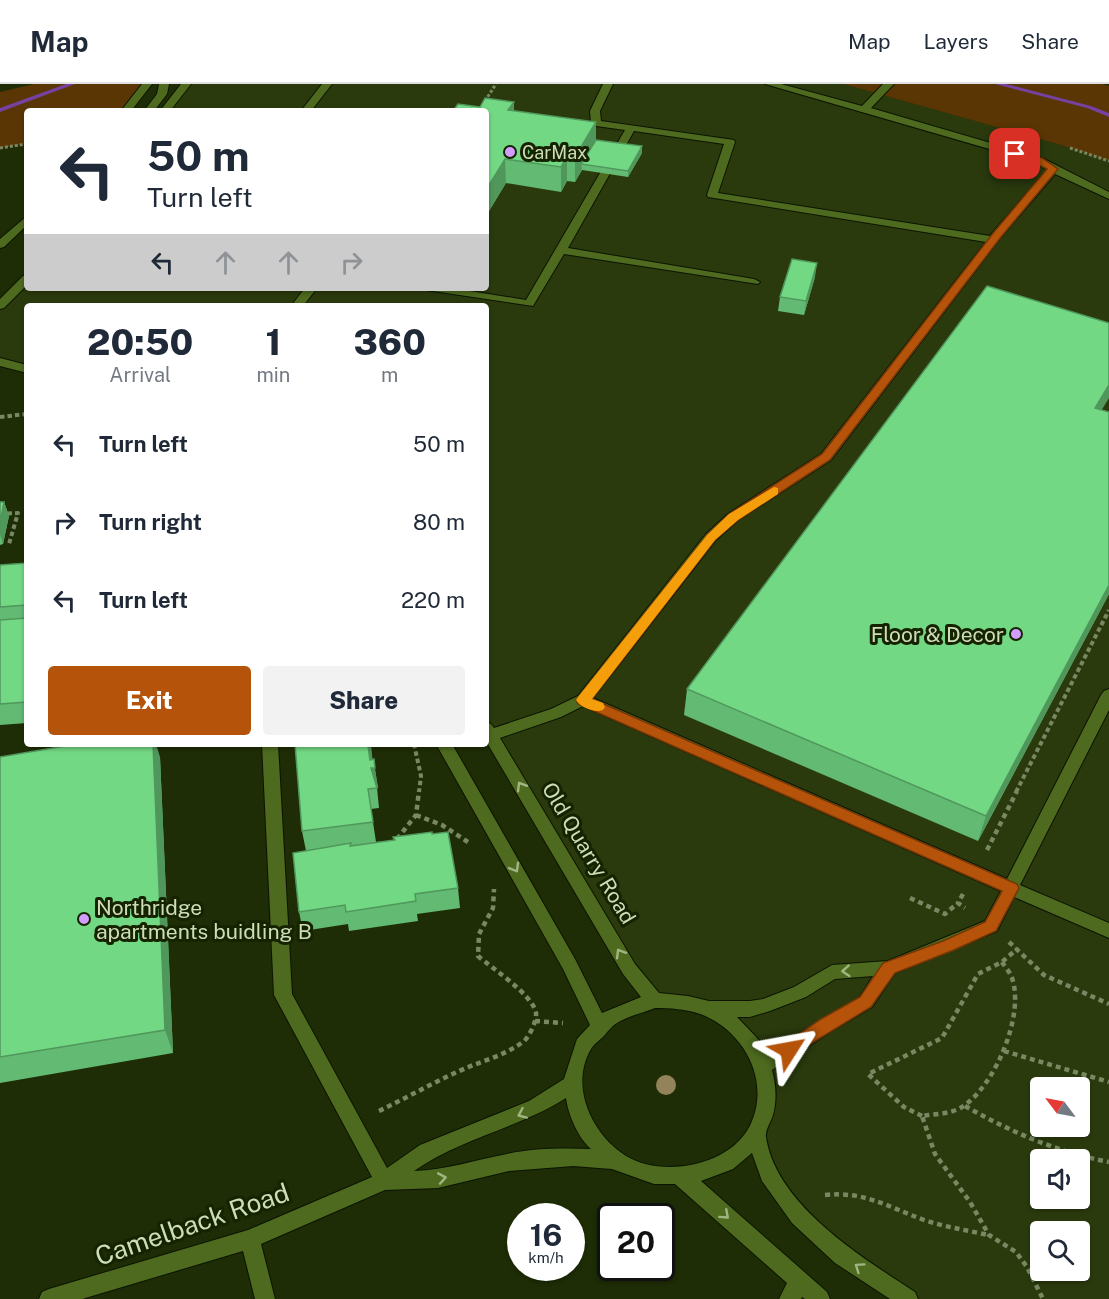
<!DOCTYPE html>
<style>
body{margin:0;font-family:"Public Sans",sans-serif;background:#f2f2f3;color:#1f2937;height:100vh;display:flex;flex-direction:column;font-size:22px;white-space:nowrap}
*{box-sizing:border-box;margin:0}
p{font-size:20px;color:#747a83}
.icon{flex:none;width:33px;height:33px;fill:none;stroke:currentColor;stroke-width:2;stroke-linecap:round;stroke-linejoin:round}
.map{position:relative;flex:1;overflow:hidden}
.side{position:absolute;left:24px;top:219px;width:465px;height:444px;display:flex;flex-direction:column;background:#fff;border-radius:6px;box-shadow:0 2px 4px #0004}
.side>*{flex:none}
.guide{position:absolute;left:24px;top:24px;width:465px;height:183px;border-radius:6px;box-shadow:0 2px 4px #0004;background:#fff;color:#1f2937;overflow:hidden}
.needle{width:39px;rotate:302deg}
.tools{position:absolute;left:1030px;top:993px;display:grid;gap:12px}
.tools a{display:grid;place-items:center;width:60px;height:60px;border-radius:6px;background:#fff;box-shadow:0 2px 4px #0004;font-size:30px}
.speed{position:absolute;left:507px;top:1119px;display:flex;gap:12px;font-size:30px;font-weight:700;text-align:center}
.speed>*{display:grid;place-content:center;width:78px;height:78px;border-radius:50%;background:#fff;box-shadow:0 2px 4px #0004;line-height:1}
.speed small{font-size:15px;font-weight:400}
.speed .limit{border:3px solid #111;border-radius:9px;background:#fff;color:#111}
.pin{position:absolute;display:grid;place-items:center;width:51px;height:51px;color:#fff;margin:-26px;border-radius:12px;box-shadow:0 3px 9px #0006}
.me{position:absolute;width:66px;margin:-33px;rotate:56deg;stroke-linejoin:round;filter:drop-shadow(0 0 4px #0008)}
.turn{display:flex;align-items:center;gap:21px;height:126px;padding:0 24px;font-size:27px}
.turn .icon{width:78px;height:78px;stroke-width:2.5}
.turn b{display:block;font-size:42px;line-height:51px}
.lanes{display:flex;align-items:center;height:57px;padding:0 24px;background:#0003;justify-content:center;gap:30px;direction:ltr}
.lanes .off{opacity:.35}
.eta{display:flex;justify-content:space-evenly;align-items:center;height:102px;text-align:center}
.eta b{font-size:36px;font-weight:800;line-height:42px}
.primary-button{display:flex;gap:12px;margin-top:auto;padding:12px 24px}
.primary-button a{flex:1;height:69px;border-radius:6px;background:#b45309;color:#fff;font-size:24px;font-weight:800;line-height:69px;text-align:center}
.primary-button a+a{background:#f2f2f3;color:#1f2937}
ul{padding:0;list-style:none}
li{display:flex;align-items:center;gap:18px;height:78px;padding:0 24px}
li div{flex:1}
li b{display:block;font-size:22px}
li em{font-style:normal}
header{display:flex;align-items:center;gap:36px;box-sizing:border-box;height:84px;padding:0 30px;background:#fff;border-bottom:2px solid #e0e1e3}
header strong{font-size:28px}
nav{display:flex;gap:33px;margin-inline-start:auto;font-size:21px}
.map>svg:first-child{display:block}
</style>
<header>
<strong>Map</strong>
<nav><a>Map</a><a>Layers</a><a>Share</a></nav>
</header>
<div class="map">
<svg width="1109" height="1215" viewBox="0 0 1109 1215">
<rect width="100%" height="100%" fill="#1e2d05"/>
<path fill="#2a3a0d" fill-rule="evenodd" d="M 186,0 L 843,0 L 1061,61 L 1109,77 L 1109,1215 L 908,1215 L 799,1132 L 756,1050 L 767,998 L 730,938 L 654,916 L 486,643 L 486,222 L 27,222 L 27,285 L 0,278 L 0,222 L 27,194 L 27,204 L 486,204 L 486,27 L 165,27 ZM 1041,1004 L 1080,1004 L 1080,1042 L 1041,1042 ZM 1041,1076 L 1080,1076 L 1080,1114 L 1041,1114 ZM 1041,1148 L 1080,1148 L 1080,1186 L 1041,1186 Z"/>
<path fill="#5a3604" d="M 34,0 L 147,0 L 126,27 L 27,27 L 27,60 L 0,64 L 0,8 Z
M 843,0 L 1103,0 L 1109,2 L 1109,77 L 1061,61 Z"/>
<g fill="none" stroke-linecap="round" stroke-linejoin="round">
<path fill="#76419f" fill-rule="evenodd" d="M 66,0 L 75,0 L 0,28 L 0,24 Z
M 995,0 L 1006,0 L 1091,22 L 1109,29 L 1109,33 L 1087,24 Z"/>
<defs>
<path id="minor" d="M 142,0 L 152,0 L 131,27 L 121,27 Z
M 159,0 L 169,0 L 167,10 L 154,27 L 144,27 L 157,10 Z
M 181,0 L 191,0 L 170,27 L 160,27 Z
M 322,0 L 332,0 L 311,27 L 301,27 Z
M 603,0 L 613,0 L 600,27 L 601,37 L 734,56 L 735,58 L 718,109 L 990,152 L 1047,86 L 1034,78 L 765,0 L 781,0 L 862,22 L 883,0 L 894,0 L 871,24 L 1042,74 L 1109,108 L 1109,115 L 1055,90 L 1001,153 L 831,376 L 738,436 L 716,456 L 593,614 L 1007,795 L 1101,611 L 1104,607 L 1109,605 L 1109,626 L 1020,801 L 1109,839 L 1109,854 L 1014,813 L 997,847 L 895,889 L 872,923 L 833,946 L 772,986 C 776,1000 777,1017 773,1031 C 771,1038 765,1046 766,1053 C 776,1121 863,1174 915,1208 L 918,1215 L 890,1215 L 835,1179 L 792,1139 L 762,1097 L 752,1069 L 733,1085 L 701,1097 L 827,1208 L 830,1215 L 805,1215 L 802,1213 L 801,1215 L 779,1215 L 787,1199 L 675,1100 L 654,1100 L 612,1085 L 573,1082 L 509,1087 L 438,1104 L 385,1106 L 261,1160 L 275,1215 L 255,1215 L 243,1167 L 82,1215 L 39,1215 L 42,1208 L 49,1205 L 248,1146 L 372,1093 L 274,911 L 262,660 L 278,660 L 292,910 L 387,1084 L 420,1061 L 529,1017 L 564,995 L 577,955 L 590,941 L 563,885 L 436,660 L 452,660 L 575,875 L 602,929 L 641,913 L 623,890 L 486,657 L 486,638 L 491,640 L 494,644 L 551,625 L 578,612 L 706,450 L 728,430 L 821,370 L 986,158 L 708,113 L 707,111 L 724,60 L 634,47 L 568,164 L 754,195 L 760,198 L 758,200 L 564,170 L 533,222 L 426,206 L 424,204 L 451,204 L 526,216 L 625,46 L 596,42 L 591,39 L 590,27 ZM 583,622 L 1001,807 L 985,837 L 888,877 L 832,881 L 794,903 L 763,915 L 750,917 L 709,917 L 688,912 L 659,909 L 635,880 L 500,654 L 561,633 ZM 873,892 L 860,913 L 766,970 L 758,955 L 737,933 L 750,933 L 770,927 L 806,913 L 835,895 ZM 655,924 C 670,924 686,925 700,930 C 742,945 770,994 752,1037 C 735,1081 664,1095 626,1072 C 592,1051 569,1002 591,965 C 594,960 600,956 604,952 C 607,948 612,942 617,939 C 628,932 643,929 655,924 ZM 566,1014 C 568,1030 578,1054 591,1065 C 564,1064 533,1064 507,1070 C 475,1076 446,1086 414,1087 C 461,1054 519,1044 566,1014 Z
M 27,132 L 27,141 L 4,163 L 0,164 L 0,155 Z
M 27,191 L 27,201 L 4,224 L 0,225 L 0,215 L 23,192 Z
M 305,204 L 317,204 L 303,222 L 291,222 Z
M 0,274 L 27,281 L 27,289 L 0,282 Z"/>
</defs>
<use href="#minor" stroke="#0b1401" stroke-width="2"/>
<path stroke="#788862" stroke-width="3" stroke-dasharray="3 2" stroke-linecap="butt" d="M 485,17 L 496,0
M 0,64 L 27,60
M 1070,64 L 1109,77"/>
<path stroke="#788862" stroke-width="4" stroke-dasharray="4.5 3" stroke-linecap="butt" d="M 0,333 L 27,330
M 0,430 L 18,429 L 9,460
M 414,660 L 421,692 L 419,708
M 152,662 L 169,660
M 1016,708 L 1109,526"/>
<path stroke="#788862" stroke-width="4.5" stroke-dasharray="5 4" stroke-linecap="butt" d="M 416,731 L 442,741 L 468,758
M 397,755 L 416,731 L 419,707
M 987,766 L 1017,707
M 963,810 L 958,819 L 965,824
M 910,814 L 945,830 L 958,819
M 1009,858 L 1044,891 L 1109,920
M 1002,878 C 1005,883 1010,888 1012,894 C 1025,931 995,1002 962,1023 C 951,1030 935,1030 922,1032 L 935,1070 L 970,1118 L 989,1151 L 1016,1168 L 1027,1183 L 1043,1215
M 535,937 L 563,939
M 1004,967 L 1109,998
M 965,1022 C 1011,1048 1057,1068 1109,1078
M 379,1027 C 408,1013 436,997 466,984 C 485,976 506,971 524,957 C 529,953 537,937 536,929 C 533,911 493,885 478,872 L 479,850 L 493,824 L 494,805
M 922,1032 L 904,1023 L 868,990 L 942,954 L 978,890 L 1002,878 L 1017,865
M 825,1111 C 865,1107 888,1123 924,1136 C 945,1143 966,1146 988,1151"/>
<use href="#minor" fill="#4d6a1e" fill-rule="evenodd"/>
</g>
<circle fill="#93835a" cx="666" cy="1001" r="10"/>
<path fill="#63ba72" d="M 514,18 L 514,27 L 596,56 L 642,69 L 628,93 L 582,86 L 575,98 L 567,97 L 561,108 L 506,99 L 486,132 L 486,27 L 480,23 Z
M 815,193 L 804,231 L 778,227 L 780,213 Z
M 1102,326 L 1109,510 L 978,757 L 684,631 L 687,605 Z
M 0,418 L 4,418 L 9,432 L 3,460 L 0,461 Z
M 27,479 L 27,639 L 0,641 L 0,481 Z
M 0,673 L 160,673 L 173,969 L 0,999 Z
M 373,675 L 378,704 L 377,704 L 379,724 L 371,725 L 376,758 L 394,756 L 393,753 L 432,750 L 458,804 L 460,824 L 417,830 L 418,837 L 349,847 L 348,840 L 303,847 L 299,828 L 306,767 L 302,747 Z"/>
<path fill="#50975c" d="M 514,18 L 514,42 L 508,26 Z
M 596,38 L 596,62 L 581,80 L 582,86 L 575,98 L 575,73 Z
M 642,62 L 642,69 L 628,93 L 628,87 Z
M 567,72 L 567,97 L 561,108 L 561,83 Z
M 505,75 L 506,99 L 486,132 L 486,106 Z
M 817,179 L 815,193 L 804,231 L 806,217 Z
M 1109,301 L 1109,314 L 1087,350 L 1095,324 Z
M 4,418 L 9,432 L 3,460 L 0,451 L 0,439 Z
M 1109,501 L 1109,510 L 978,757 L 986,732 Z
M 153,660 L 156,660 L 160,673 L 173,969 L 165,946 Z
M 371,660 L 373,681 L 371,682 L 368,662 Z
M 371,684 L 375,684 L 378,704 L 374,705 Z"/>
<path fill="#73d884" stroke="#50975c" stroke-width="1.5" d="M 485,14 L 514,18 L 508,26 L 596,38 L 575,73 L 567,72 L 561,83 L 505,75 L 486,106 L 486,27 L 453,27 L 458,20 L 480,23 Z
M 596,56 L 642,62 L 628,87 L 581,80 Z
M 792,175 L 817,179 L 806,217 L 780,213 Z
M 987,202 L 1109,239 L 1109,301 L 1095,324 L 1109,328 L 1109,501 L 986,732 L 687,605 Z
M 0,418 L 4,418 L 0,439 Z
M 27,479 L 27,521 L 0,523 L 0,481 Z
M 27,534 L 27,618 L 0,620 L 0,536 Z
M 76,660 L 153,660 L 165,946 L 0,973 L 0,673 Z
M 295,660 L 371,660 L 368,662 L 370,676 L 374,675 L 375,684 L 371,684 L 377,704 L 368,705 L 373,738 L 302,747 Z
M 432,748 L 432,750 L 448,748 L 458,804 L 415,810 L 416,817 L 346,828 L 345,821 L 299,828 L 293,769 L 351,759 L 350,762 L 395,756 L 393,753 Z"/>
<defs><path id="oneway-chevron" d="M-2-3.5L2.5 0L-2 3.5" fill="none" stroke-width="1.6" stroke-linecap="round" stroke-linejoin="round" transform="scale(1.5)"/></defs>
<g stroke="#a0b582">
<use href="#oneway-chevron" transform="translate(521 702) rotate(-121)"/>
<use href="#oneway-chevron" transform="translate(515 784) rotate(60)"/>
<use href="#oneway-chevron" transform="translate(620 869) rotate(-121)"/>
<use href="#oneway-chevron" transform="translate(846 887) rotate(176)"/>
<use href="#oneway-chevron" transform="translate(522 1030) rotate(156)"/>
<use href="#oneway-chevron" transform="translate(442 1094) rotate(-10)"/>
<use href="#oneway-chevron" transform="translate(725 1131) rotate(42)"/>
<use href="#oneway-chevron" transform="translate(859 1183) rotate(-145)"/>
</g>
<path fill="#b45309" stroke="#753606" stroke-width="1.5" d="M 1015,67 L 1042,74 L 1058,85 L 1001,153 L 830,376 L 738,436 L 715,456 L 592,615 L 1017,800 L 1019,804 L 996,847 L 954,866 L 895,889 L 871,923 L 789,973 L 783,971 L 780,966 L 783,961 L 821,935 L 860,913 L 883,879 L 943,857 L 985,838 L 1002,807 L 578,620 L 576,616 L 707,451 L 729,430 L 822,370 L 994,148 L 1047,85 L 1035,79 L 1012,72 L 1011,70 Z"/>
<path fill="#f59e0b" d="M 774,403 L 778,404 L 778,410 L 738,436 L 715,456 L 592,615 L 603,619 L 605,623 L 603,626 C 595,629 581,624 576,616 L 578,613 L 707,451 L 729,430 Z"/>
<g fill="#d19dfe" stroke="#152300" stroke-width="2">
<circle cx="510" cy="68" r="6"/>
<circle cx="1016" cy="550" r="6"/>
<circle cx="84" cy="835" r="6"/>
</g>
<g text-anchor="middle" dominant-baseline="central" stroke-width="6" stroke-linejoin="round" paint-order="stroke">
<g font-size="18" fill="#ccddb8" stroke="#152300" text-anchor="start">
<text x="522" y="68">CarMax</text>
</g>
<g font-size="21" fill="#ccddb8" stroke="#152300" text-anchor="end">
<text x="1004" y="550">Floor &amp; Decor</text>
<text x="96" y="823" text-anchor="start">Northridge<tspan x="96" dy="24">apartments buidling B</tspan></text>
</g>
<g font-size="21" fill="#ccddb8" stroke="#152300">
<text transform="translate(589 769) rotate(59)">Old Quarry Road</text>
</g>
<g font-size="26" fill="#ccddb8" stroke="#152300">
<text transform="translate(192 1140) rotate(-19)">Camelback Road</text>
</g>
</g>
</svg>
<div class="tools">
<a><svg class="needle" viewBox="-14 -14 28 28"><path d="M0-13l5 13h-10z" fill="#e53935"/><path d="M0 13l5-13h-10z" fill="#747a83"/></svg></a>
<a><svg class="icon" aria-label="sound" viewBox="0 0 24 24"><path d="M4 9h4l5-4v14l-5-4H4zM17 9q2 3 0 6"/></svg></a>
<a><svg class="icon" aria-label="search" viewBox="0 0 24 24"><circle cx="10" cy="10" r="6"/><path d="M15 15l6 6"/></svg></a>
</div>
<div class="speed"><div>16<small>km/h</small></div><div class="limit">20</div></div>
<div class="pin" style="left:1015px;top:70px;background:#d93025"><svg class="icon" aria-label="arrive" viewBox="0 0 24 24"><path d="M6 21V4h12l-3 4 3 4H6"/></svg></div>
<svg class="me" style="left:789px;top:966px" viewBox="-20 -20 40 40"><path d="M0-17L14 15 0 8-14 15z" fill="#b45309" stroke="#fff" stroke-width="4"/></svg>
<div class="guide">
<div class="turn"><svg class="icon" aria-label="left" viewBox="0 0 24 24"><path d="M17 20v-9H6M10 6l-5 5 5 5"/></svg><div><b>50 m</b>Turn left</div></div>
<div class="lanes"><svg class="icon" aria-label="left" viewBox="0 0 24 24"><path d="M17 20v-9H6M10 6l-5 5 5 5"/></svg><svg class="icon off" aria-label="ahead" viewBox="0 0 24 24"><path d="M12 20V5M6 11l6-6 6 6"/></svg><svg class="icon off" aria-label="ahead" viewBox="0 0 24 24"><path d="M12 20V5M6 11l6-6 6 6"/></svg><svg class="icon off" aria-label="right" viewBox="0 0 24 24"><path d="M7 20v-9h11M14 6l5 5-5 5"/></svg></div>
</div>
<section class="side">
<div class="eta">
<div><b>20:50</b><p>Arrival</p></div>
<div><b>1</b><p>min</p></div>
<div><b>360</b><p>m</p></div>
</div>
<ul>
<li><svg class="icon" aria-label="left" viewBox="0 0 24 24"><path d="M17 20v-9H6M10 6l-5 5 5 5"/></svg><div><b>Turn left</b></div><em>50 m</em></li>
<li><svg class="icon" aria-label="right" viewBox="0 0 24 24"><path d="M7 20v-9h11M14 6l5 5-5 5"/></svg><div><b>Turn right</b></div><em>80 m</em></li>
<li><svg class="icon" aria-label="left" viewBox="0 0 24 24"><path d="M17 20v-9H6M10 6l-5 5 5 5"/></svg><div><b>Turn left</b></div><em>220 m</em></li>
</ul>
<div class="primary-button"><a>Exit</a><a>Share</a></div>
</section>
</div>
